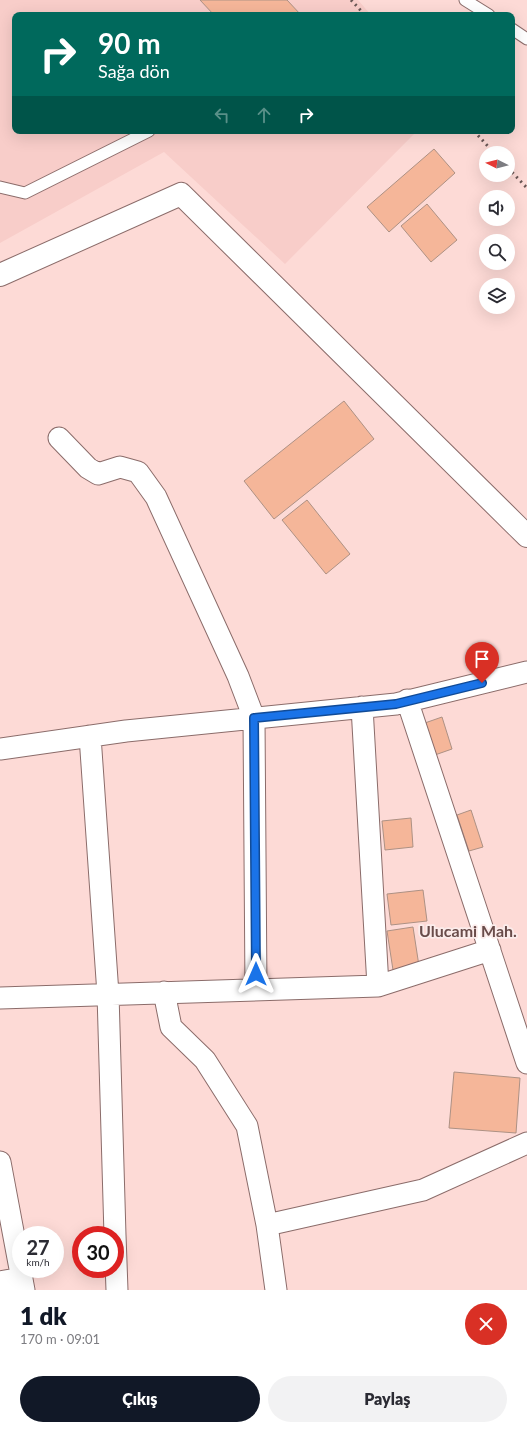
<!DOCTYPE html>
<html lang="tr">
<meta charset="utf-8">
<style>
body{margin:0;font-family:Lato,sans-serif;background:#f2f2f3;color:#2b2b33;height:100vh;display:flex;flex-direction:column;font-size:15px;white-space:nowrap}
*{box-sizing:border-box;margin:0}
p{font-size:13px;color:#7c7c81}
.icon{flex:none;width:22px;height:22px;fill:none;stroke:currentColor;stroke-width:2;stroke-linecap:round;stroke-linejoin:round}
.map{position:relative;height:1290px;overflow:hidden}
.side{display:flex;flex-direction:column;background:#fff;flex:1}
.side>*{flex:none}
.top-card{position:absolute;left:12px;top:12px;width:503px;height:122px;border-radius:8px;box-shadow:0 4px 16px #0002;background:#00695c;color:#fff;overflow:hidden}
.needle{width:26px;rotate:276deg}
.fabs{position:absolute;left:479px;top:146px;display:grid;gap:8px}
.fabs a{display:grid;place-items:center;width:36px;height:36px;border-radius:50%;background:#fff;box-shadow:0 4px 16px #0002;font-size:20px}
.speed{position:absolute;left:12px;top:1226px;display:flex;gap:8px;font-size:20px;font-weight:700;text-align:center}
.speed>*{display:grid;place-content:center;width:52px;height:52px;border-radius:50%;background:#fff;box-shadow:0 4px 16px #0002;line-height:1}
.speed small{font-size:10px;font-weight:400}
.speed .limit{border:6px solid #d22;background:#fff;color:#111}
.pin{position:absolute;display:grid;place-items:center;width:34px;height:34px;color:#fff;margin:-41px -17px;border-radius:50% 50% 50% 0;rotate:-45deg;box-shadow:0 0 4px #0007}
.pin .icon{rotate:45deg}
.me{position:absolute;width:44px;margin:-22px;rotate:0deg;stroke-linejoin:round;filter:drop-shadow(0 0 3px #0008)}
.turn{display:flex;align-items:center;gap:14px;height:84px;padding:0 20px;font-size:18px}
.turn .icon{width:52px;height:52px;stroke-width:2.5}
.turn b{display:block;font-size:28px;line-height:34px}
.lanes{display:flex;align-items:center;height:38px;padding:0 20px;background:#0003;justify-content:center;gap:20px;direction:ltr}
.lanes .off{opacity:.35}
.round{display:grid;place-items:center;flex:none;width:42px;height:42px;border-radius:21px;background:#f2f2f3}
.headline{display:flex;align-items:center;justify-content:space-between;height:68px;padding:0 20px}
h1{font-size:24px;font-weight:800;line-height:30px;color:#111827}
.primary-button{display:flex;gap:8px;margin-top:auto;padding:8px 20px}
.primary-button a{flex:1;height:46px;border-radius:24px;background:#111827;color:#fff;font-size:16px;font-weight:800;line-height:46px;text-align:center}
.primary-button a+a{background:#f2f2f3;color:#2b2b33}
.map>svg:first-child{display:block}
</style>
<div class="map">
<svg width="527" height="1290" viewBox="0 0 527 1290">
<rect width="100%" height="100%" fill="#fddad6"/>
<path fill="#f8cdc9" d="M 0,0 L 358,0 L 371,15 L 15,15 L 15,131 L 417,131 L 285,264 L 164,152 L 0,243 Z"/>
<path fill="#f5b699" stroke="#ad9184" d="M 200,0 L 287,0 L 301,15 L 214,15 Z
M 434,149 L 455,173 L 389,232 L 367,207 Z
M 427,204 L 457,240 L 431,262 L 401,226 Z
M 344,401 L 374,439 L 274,519 L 244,481 Z
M 307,500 L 350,554 L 326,574 L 282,520 Z
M 442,717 L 452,749 L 432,756 L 422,724 Z
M 471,810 L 483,847 L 469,851 L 457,815 Z
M 411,818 L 413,847 L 385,850 L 382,821 Z
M 423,890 L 427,921 L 391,925 L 387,894 Z
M 413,927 L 419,966 L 393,970 L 387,931 Z
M 454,1072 L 520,1078 L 516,1133 L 449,1128 Z"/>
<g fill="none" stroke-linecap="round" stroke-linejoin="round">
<defs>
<path id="lane" d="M 465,0 L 489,15
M 512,29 L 527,39
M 0,187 L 25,193 L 149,131"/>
<path id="street" d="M 59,438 L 88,468 L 98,474 L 120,467 L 138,472 L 156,497 L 238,676 L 254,718 L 256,990
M 407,700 L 527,1063
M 362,707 L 378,986
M 90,736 L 108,994 L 115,1235
M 0,749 L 126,731 L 396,704 L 527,672
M 164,992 L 171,1027 L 205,1060 L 247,1126 L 267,1225 L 276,1290
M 0,998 L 378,986 L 490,950
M 0,1162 L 24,1290
M 267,1225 L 423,1190 L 527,1143
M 115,1235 L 117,1290
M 0,1282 L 22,1278"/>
<path id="secondary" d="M 0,275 L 181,194 L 527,536"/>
</defs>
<use href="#lane" stroke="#8b6c6a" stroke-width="13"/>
<use href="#street" stroke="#8b6c6a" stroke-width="23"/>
<use href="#secondary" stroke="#8b6c6a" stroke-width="24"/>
<use href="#lane" stroke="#fff" stroke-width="11"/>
<use href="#street" stroke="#fff" stroke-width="21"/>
<use href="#secondary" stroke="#fff" stroke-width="22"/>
<path stroke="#6a5755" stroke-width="3" stroke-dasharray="2 4" stroke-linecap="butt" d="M 351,0 L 365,15
M 474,131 L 494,153
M 508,168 L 527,188"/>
</g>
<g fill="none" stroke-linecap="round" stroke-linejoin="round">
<defs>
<path id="route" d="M 256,974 L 254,718 L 396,704 L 482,683"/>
</defs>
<use href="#route" stroke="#114b97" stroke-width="10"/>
<use href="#route" stroke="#1a73e8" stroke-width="7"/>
</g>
<g text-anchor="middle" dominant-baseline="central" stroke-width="3.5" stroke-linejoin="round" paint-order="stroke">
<g font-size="16" font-weight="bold" fill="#694c4a" stroke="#fbeceb">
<text x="468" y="930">Ulucami Mah.</text>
</g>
</g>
</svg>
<div class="fabs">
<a><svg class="needle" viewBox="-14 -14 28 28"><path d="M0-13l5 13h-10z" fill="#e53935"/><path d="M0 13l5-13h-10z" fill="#7c7c81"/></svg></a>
<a><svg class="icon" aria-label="sound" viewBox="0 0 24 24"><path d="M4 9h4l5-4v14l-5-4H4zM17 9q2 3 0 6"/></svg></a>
<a><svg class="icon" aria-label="search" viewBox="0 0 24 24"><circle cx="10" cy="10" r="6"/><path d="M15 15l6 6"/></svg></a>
<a><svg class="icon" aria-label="layers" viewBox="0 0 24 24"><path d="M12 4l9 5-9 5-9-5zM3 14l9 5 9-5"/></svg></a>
</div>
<div class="speed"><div>27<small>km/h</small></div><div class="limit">30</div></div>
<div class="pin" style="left:482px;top:683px;background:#d93025"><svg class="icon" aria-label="arrive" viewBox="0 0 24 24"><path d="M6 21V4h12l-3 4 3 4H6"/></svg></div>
<svg class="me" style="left:256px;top:974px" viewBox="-20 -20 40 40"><path d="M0-17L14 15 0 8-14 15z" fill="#1a73e8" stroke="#fff" stroke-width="4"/></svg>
<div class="top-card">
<div class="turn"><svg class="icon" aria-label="right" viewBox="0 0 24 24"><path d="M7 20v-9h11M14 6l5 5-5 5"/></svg><div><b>90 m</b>Sağa dön</div></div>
<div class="lanes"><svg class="icon off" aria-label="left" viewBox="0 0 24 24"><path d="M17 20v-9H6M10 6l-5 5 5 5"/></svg><svg class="icon off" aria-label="ahead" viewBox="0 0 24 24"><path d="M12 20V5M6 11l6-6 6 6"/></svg><svg class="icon" aria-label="right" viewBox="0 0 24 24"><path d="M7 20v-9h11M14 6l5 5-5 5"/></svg></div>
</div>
</div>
<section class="side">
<div class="headline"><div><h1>1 dk</h1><p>170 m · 09:01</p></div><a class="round" style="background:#d93025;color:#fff"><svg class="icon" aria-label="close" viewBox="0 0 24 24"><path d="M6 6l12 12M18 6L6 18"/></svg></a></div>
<div class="primary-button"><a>Çıkış</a><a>Paylaş</a></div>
</section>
